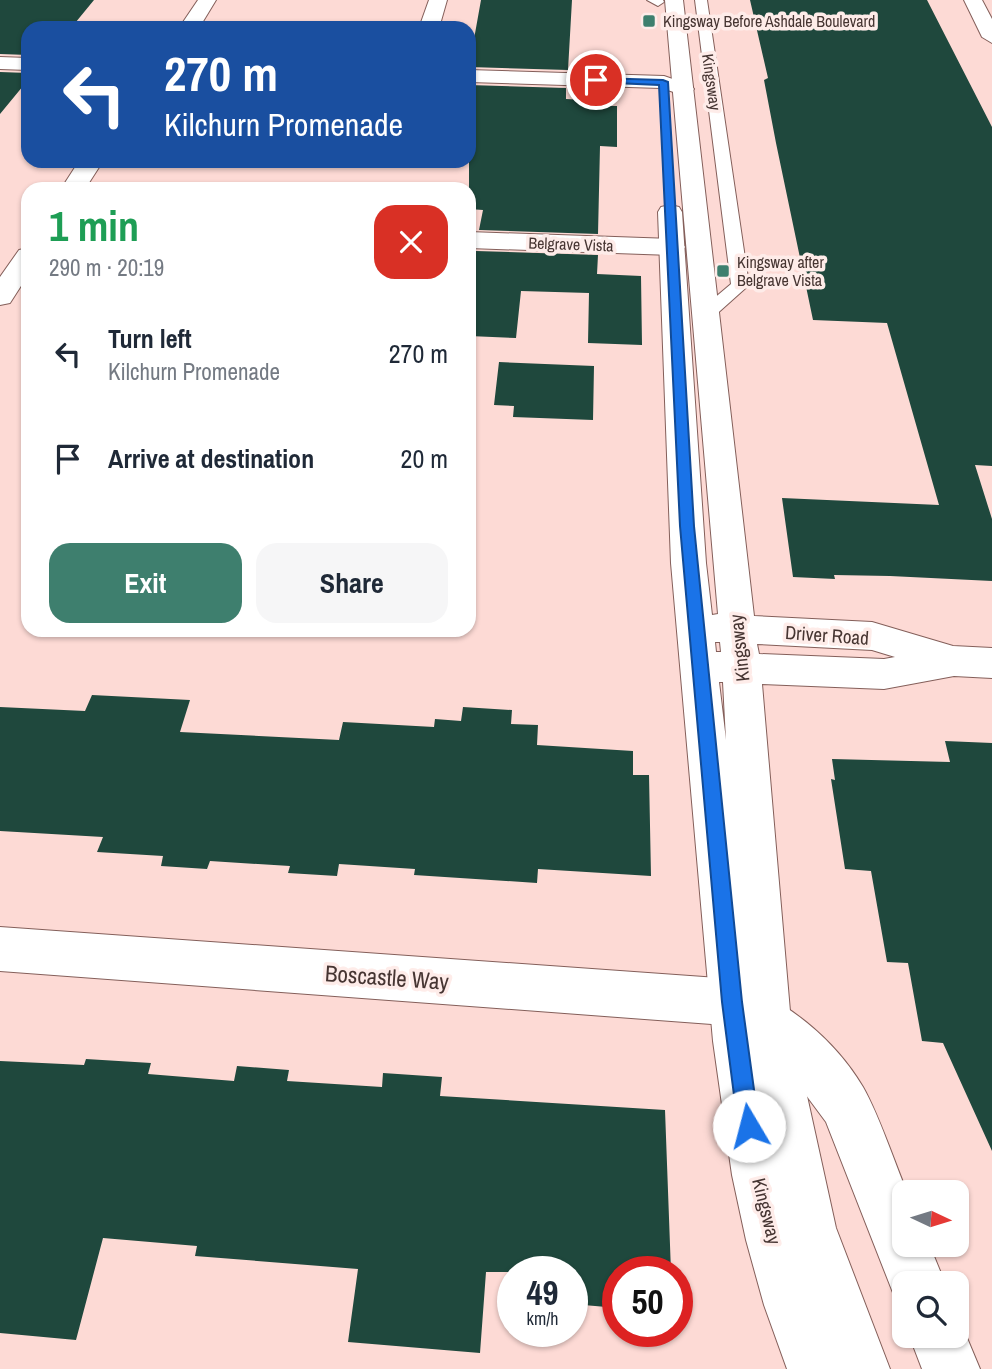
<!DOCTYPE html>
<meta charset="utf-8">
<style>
body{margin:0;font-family:"Archivo Narrow",sans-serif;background:#f6f6f7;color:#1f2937;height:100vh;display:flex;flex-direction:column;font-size:26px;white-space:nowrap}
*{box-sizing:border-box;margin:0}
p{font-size:23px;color:#747a83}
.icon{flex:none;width:38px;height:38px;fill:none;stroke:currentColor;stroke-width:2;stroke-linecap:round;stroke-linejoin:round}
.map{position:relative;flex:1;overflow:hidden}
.side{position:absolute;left:21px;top:182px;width:455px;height:455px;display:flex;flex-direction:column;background:#fff;border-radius:21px;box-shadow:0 2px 5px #0004}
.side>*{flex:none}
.banner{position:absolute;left:21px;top:21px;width:455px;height:147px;border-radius:21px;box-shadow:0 2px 5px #0004;background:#1a4fa0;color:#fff;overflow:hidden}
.needle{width:46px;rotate:94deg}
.controls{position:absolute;left:892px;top:1180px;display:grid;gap:14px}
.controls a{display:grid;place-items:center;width:77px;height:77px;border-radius:14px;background:#fff;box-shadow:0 2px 5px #0004;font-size:35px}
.speed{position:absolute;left:497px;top:1256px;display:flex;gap:14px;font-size:35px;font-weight:700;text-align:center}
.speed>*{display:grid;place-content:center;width:91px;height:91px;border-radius:50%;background:#fff;box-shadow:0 2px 5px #0004;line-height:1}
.speed small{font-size:18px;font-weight:400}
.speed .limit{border:10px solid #d22;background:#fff;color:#111}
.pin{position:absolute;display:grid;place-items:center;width:60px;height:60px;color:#fff;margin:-30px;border:4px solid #fff;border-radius:50%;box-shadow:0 2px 7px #0007}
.me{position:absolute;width:77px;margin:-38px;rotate:352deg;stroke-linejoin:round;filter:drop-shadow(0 0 5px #0008)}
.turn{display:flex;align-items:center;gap:24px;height:147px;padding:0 28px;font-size:32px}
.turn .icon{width:91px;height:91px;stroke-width:2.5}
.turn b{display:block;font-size:49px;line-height:60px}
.round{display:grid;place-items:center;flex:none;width:74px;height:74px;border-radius:21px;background:#f6f6f7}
.head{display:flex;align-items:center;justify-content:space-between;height:119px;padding:0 28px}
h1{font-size:42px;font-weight:700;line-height:52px;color:#1e9e55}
.primary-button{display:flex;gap:14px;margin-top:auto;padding:14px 28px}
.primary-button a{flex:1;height:80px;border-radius:21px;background:#3e7f6e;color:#fff;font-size:28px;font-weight:700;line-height:80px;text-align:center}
.primary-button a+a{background:#f6f6f7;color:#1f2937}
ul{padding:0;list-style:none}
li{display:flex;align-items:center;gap:21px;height:105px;padding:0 28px}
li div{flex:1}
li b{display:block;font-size:26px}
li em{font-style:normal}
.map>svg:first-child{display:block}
</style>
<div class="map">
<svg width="992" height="1369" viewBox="0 0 992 1369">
<rect width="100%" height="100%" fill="#fddad5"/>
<path fill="#1f483d" d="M 0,0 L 94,0 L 71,28 L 28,28 L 28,55 L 0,54 Z
M 481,0 L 572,0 L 568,70 L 469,67 Z
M 750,0 L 927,0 L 992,127 L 992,466 L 975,465 L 992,519 L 992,581 L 890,576 L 834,575 L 835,579 L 793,577 L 782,498 L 939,505 L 887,323 L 813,320 L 776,143 L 764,80 L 768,78 Z
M 0,72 L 28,73 L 28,80 L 0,114 Z
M 469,85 L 566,88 L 566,99 L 606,101 L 606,106 L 617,106 L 617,147 L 600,146 L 598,234 L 479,230 L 483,210 L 469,209 Z
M 476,251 L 598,255 L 597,274 L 641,276 L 642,345 L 588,343 L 589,293 L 521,291 L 516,338 L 469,336 L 469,297 Z
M 499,362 L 594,366 L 593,420 L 513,417 L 514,406 L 494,405 Z
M 92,695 L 190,700 L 180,732 L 339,740 L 343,722 L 434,727 L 435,719 L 461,721 L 463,707 L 512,710 L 511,724 L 538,725 L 537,745 L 633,751 L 633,775 L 649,775 L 651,876 L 538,869 L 537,883 L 414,875 L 415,869 L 339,864 L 337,876 L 288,873 L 290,866 L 210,861 L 207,869 L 161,866 L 163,856 L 97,852 L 103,837 L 0,831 L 0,707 L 85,711 Z
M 945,741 L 992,743 L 992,1151 L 943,1043 L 922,1041 L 908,963 L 887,962 L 871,871 L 845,869 L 831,779 L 835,780 L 832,759 L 950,762 Z
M 86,1059 L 151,1063 L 148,1074 L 234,1081 L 237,1066 L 289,1070 L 287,1081 L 382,1087 L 383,1073 L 442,1077 L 440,1096 L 665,1110 L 671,1272 L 618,1272 L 618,1308 L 572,1304 L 572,1272 L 486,1272 L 480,1353 L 348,1342 L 358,1269 L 195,1256 L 197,1246 L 103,1238 L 76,1340 L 0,1333 L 0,1061 L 84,1065 Z"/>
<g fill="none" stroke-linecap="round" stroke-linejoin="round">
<defs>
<path id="lane" d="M 647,0 L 663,0 L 664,2 L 658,6 Z
M 695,0 L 707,0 L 749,285 L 711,319 L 699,319 L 696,315 L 699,311 L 731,284 Z"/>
<path id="street" d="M 198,0 L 216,0 L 199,28 L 179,28 Z
M 429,0 L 447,0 L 439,28 L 419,28 Z
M 964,0 L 982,0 L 992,19 L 992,43 L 982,37 Z
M 0,57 L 28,58 L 28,70 L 0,69 Z
M 469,70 L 664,76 L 690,85 L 694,89 L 690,93 L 683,95 L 661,88 L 469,82 Z
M 79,161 L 103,161 L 85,189 L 61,189 Z
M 469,232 L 672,239 L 681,242 L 685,247 L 681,252 L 672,255 L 469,248 Z
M 28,248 L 28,275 L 10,303 L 0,305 L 0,277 L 19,250 Z
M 0,927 L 732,979 C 785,1000 833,1037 863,1087 C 879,1115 894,1161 907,1192 L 905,1192 L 905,1244 L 929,1244 L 945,1283 L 905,1283 L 905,1306 L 897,1303 L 826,1122 L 780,1060 L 725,1025 L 0,971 Z
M 957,1314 L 980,1369 L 922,1369 L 909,1335 L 957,1335 Z"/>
<path id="secondary" d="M 665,0 L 683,0 L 754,616 L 872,622 L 953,646 L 992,648 L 992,678 L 954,676 L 884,689 L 762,684 L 791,1023 L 836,1228 L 890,1369 L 787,1369 L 764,1305 L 746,1240 L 732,1175 L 713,1041 L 671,563 L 658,212 L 661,207 L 670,205 L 679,207 L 682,212 L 706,563 L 712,615 L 718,614 ZM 715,642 L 720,642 L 721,652 L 716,652 ZM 757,644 L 872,650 L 895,657 L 884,659 L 759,654 ZM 719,682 L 723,682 L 726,740 Z"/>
</defs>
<use href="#lane" stroke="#845f5a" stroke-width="2"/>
<use href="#street" stroke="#845f5a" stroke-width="2"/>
<use href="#secondary" stroke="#845f5a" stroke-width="2"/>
<use href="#lane" fill="#fff" fill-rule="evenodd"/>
<use href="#street" fill="#fff" fill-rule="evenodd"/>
<use href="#secondary" fill="#fff" fill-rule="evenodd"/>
</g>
<path fill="#1a73e8" stroke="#114b97" stroke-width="2" d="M 596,78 L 663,80 L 668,82 L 694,526 L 742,1002 L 759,1126 L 756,1133 L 749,1136 L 741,1133 L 738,1126 L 722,1002 L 680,526 L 659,85 L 593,82 Z"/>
<g fill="#3e7f6e" stroke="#feece9" stroke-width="2.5">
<rect x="642" y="14" width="14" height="14" rx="3.5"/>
<rect x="716" y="264" width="14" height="14" rx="3.5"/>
</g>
<g text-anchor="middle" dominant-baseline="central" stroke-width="7" stroke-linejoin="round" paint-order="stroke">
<g font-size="16" fill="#463532" stroke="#feece9" text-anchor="start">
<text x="663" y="21">Kingsway Before Ashdale Boulevard</text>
<text x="737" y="262">Kingsway after<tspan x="737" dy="18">Belgrave Vista</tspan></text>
</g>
<g font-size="16" fill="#463532" stroke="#feece9">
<text transform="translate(712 82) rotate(82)">Kingsway</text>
<text transform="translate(571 244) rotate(2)">Belgrave Vista</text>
</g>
<g font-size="19" fill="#463532" stroke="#feece9">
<text transform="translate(827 635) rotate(4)">Driver Road</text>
<text transform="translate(739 648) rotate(-96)">Kingsway</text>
<text transform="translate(767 1211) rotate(76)">Kingsway</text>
</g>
<g font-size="23" fill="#463532" stroke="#feece9">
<text transform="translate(387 977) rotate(4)">Boscastle Way</text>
</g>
</g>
</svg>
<div class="controls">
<a><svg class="needle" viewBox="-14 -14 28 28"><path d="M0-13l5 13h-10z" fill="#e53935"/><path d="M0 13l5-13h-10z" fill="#747a83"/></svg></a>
<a><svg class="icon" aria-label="search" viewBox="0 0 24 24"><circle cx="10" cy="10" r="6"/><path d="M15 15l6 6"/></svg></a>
</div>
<div class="speed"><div>49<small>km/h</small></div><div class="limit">50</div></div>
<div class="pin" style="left:596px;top:80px;background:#d93025"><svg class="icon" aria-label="arrive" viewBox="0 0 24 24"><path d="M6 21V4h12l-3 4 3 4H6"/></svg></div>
<svg class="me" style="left:749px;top:1126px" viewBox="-20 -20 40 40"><circle r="19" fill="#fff"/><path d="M0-13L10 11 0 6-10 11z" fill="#1a73e8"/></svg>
<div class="banner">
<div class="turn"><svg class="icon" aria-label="left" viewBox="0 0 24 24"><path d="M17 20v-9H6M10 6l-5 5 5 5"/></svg><div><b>270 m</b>Kilchurn Promenade</div></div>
</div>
<section class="side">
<div class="head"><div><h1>1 min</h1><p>290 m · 20:19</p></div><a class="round" style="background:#d93025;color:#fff"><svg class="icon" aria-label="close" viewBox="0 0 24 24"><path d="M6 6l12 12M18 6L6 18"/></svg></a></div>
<ul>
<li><svg class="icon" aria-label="left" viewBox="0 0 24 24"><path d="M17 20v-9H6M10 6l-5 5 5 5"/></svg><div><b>Turn left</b><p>Kilchurn Promenade</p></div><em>270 m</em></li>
<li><svg class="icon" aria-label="arrive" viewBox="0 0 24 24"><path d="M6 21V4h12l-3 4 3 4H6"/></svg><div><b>Arrive at destination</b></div><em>20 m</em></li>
</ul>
<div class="primary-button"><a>Exit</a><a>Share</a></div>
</section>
</div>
